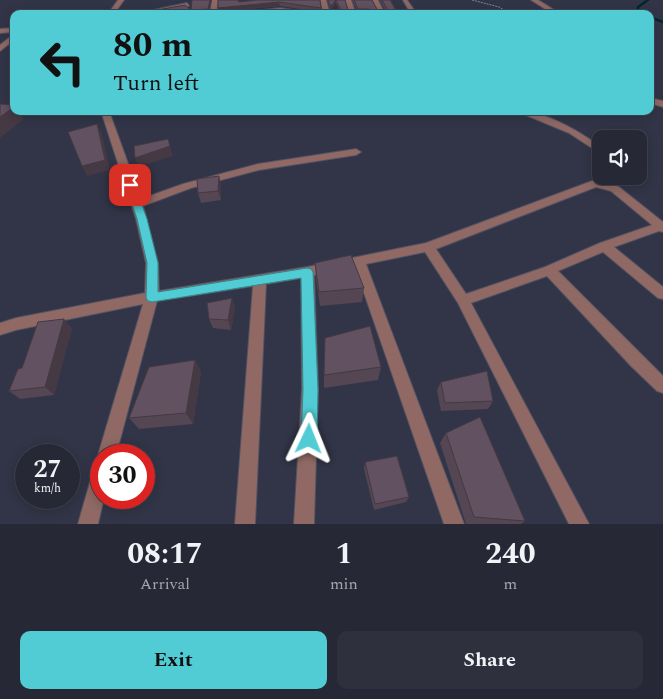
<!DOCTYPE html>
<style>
body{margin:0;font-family:Spectral,serif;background:#2e303d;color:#f1f3f6;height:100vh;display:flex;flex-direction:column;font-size:19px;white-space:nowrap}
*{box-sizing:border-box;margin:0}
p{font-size:16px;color:#a4a6ad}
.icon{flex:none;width:28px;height:28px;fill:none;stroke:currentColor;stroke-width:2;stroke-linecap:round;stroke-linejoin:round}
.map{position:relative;height:524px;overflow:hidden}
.panel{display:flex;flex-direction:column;background:#262835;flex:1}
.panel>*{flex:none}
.top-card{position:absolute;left:10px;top:10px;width:644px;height:105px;border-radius:10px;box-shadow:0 2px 12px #0003,0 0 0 1px #424450;background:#51ccd4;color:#111;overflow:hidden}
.buttons{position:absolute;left:592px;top:130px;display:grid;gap:10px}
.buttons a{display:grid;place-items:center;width:55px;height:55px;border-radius:10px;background:#262835;box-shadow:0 2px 12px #0003,0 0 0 1px #424450;font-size:25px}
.speed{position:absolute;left:15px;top:444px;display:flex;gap:10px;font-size:25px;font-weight:700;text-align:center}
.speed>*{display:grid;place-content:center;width:65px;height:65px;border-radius:50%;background:#262835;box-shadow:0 2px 12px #0003,0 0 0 1px #424450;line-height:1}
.speed small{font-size:12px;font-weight:400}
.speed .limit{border:8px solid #d22;background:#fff;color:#111}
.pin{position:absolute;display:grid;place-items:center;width:42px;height:42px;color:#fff;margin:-21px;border-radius:10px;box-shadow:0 2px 8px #0006}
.me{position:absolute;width:55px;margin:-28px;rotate:2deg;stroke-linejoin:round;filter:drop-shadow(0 0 4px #0008)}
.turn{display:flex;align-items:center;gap:18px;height:105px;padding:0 20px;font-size:22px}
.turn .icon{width:65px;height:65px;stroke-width:2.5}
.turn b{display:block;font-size:35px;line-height:42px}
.eta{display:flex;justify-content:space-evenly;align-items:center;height:85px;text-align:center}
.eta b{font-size:30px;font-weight:700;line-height:35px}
.action{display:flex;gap:10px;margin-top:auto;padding:10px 20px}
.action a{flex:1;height:58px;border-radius:10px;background:#51ccd4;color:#111;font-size:20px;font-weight:700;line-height:58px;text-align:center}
.action a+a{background:#2e303d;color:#f1f3f6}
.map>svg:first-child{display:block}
</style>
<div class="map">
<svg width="663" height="524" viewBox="0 0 663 524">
<rect width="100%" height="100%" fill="#323547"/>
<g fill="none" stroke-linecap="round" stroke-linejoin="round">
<path stroke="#04262f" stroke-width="2.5" d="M 643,14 L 638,11 L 638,7 L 648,0
M 650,17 L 663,22"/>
<defs>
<path id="minor" d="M 118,0 L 124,0 L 114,14 L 108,14 Z
M 212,0 L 218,0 L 216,14 L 210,14 Z
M 320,0 L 326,0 L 330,14 L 324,14 Z
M 345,0 L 351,0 L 356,14 L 350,14 Z
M 372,0 L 378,0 L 385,14 L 379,14 Z
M 403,0 L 407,0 L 417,14 L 411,14 Z
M 531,0 L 538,0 L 561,14 L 553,14 Z
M 187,3 L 189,6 L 148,14 L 139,13 Z
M 280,8 L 322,14 L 280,12 L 226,14 Z
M 14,28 L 14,32 L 0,33 L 0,29 Z
M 14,34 L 14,40 L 0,51 L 0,45 Z
M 650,98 L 663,101 L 663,107 L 650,103 Z
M 101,111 L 109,111 L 141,199 L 183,184 L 258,164 L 356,149 L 361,152 L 356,155 L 259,170 L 191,188 L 143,206 L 158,263 L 159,291 L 307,267 L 426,243 L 592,181 L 614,176 L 625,176 L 620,182 L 610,184 L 619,187 L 663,222 L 663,232 L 659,231 L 614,247 L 663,287 L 663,299 L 658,298 L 603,252 L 558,271 L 663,376 L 663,393 L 657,391 L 631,366 L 547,276 L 471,303 L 589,524 L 569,524 L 458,303 L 425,252 L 366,264 L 464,524 L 444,524 L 355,267 L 314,275 L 318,389 L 314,524 L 294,524 L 302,389 L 301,278 L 266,284 L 255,524 L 235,524 L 253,286 L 157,301 L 116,455 L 101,455 L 101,461 L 98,455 L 143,304 L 16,330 L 0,335 L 0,323 L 16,318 L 145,293 L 146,263 L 136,219 ZM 596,187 L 611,191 L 652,225 L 600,243 L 545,267 L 466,294 L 436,249 Z
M 516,111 C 546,111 577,130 601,147 L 601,154 L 569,133 Z
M 101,466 L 101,498 L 104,498 L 98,524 L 78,524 L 92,475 L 95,469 Z"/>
</defs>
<use href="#minor" stroke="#505263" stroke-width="2"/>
<path stroke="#858897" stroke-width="1" stroke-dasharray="2 1" stroke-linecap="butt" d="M 472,0 L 499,7 L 511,14"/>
<use href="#minor" fill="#906964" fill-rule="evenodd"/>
</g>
<path fill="#544653" d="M 192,0 L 212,0 L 208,12 L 195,13 L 191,10 Z
M 238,0 L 239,2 L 320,0 L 321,12 L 326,14 L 248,14 L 248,11 L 280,10 L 319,12 L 280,6 L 218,12 Z
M 327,0 L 345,0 L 348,10 L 348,13 L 341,14 L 336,3 L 331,10 Z
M 352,0 L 372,0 L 378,11 L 386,12 L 380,0 L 390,0 L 397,12 L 397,14 L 369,14 L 369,13 L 358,13 Z
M 221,185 L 221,200 L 201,203 L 198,193 Z
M 315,263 L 364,288 L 362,302 L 320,306 L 316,278 Z
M 235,307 L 231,330 L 213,328 L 209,319 Z
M 72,328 L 54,395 L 20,399 L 9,391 Z
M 195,360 L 201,372 L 193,424 L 139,429 L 129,418 Z
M 381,367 L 378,380 L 324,388 L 324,375 Z
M 441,382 L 493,401 L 488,409 L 441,411 L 437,390 Z
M 446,433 L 525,521 L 521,524 L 466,524 L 440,443 Z
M 365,462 L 409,497 L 406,502 L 374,510 L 364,469 Z"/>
<path fill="#453943" d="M 210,0 L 212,0 L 208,12 L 208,9 Z
M 336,0 L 336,3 L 331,10 L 331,6 Z
M 279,2 L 280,6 L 218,12 L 218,8 Z
M 276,11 L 276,14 L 248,14 Z
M 14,107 L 14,111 L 19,111 L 24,119 L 0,138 L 0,117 Z
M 97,124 L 102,134 L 110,170 L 87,176 L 82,166 Z
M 168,139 L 173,156 L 139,167 L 135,158 Z
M 219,176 L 221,185 L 221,200 L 218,191 Z
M 232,298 L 235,307 L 231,330 L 228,320 Z
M 64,319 L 72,328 L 54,395 L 45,387 Z
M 195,360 L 201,372 L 193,424 L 186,413 Z"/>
<path fill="#625160" stroke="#453943" d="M 192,0 L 210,0 L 208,9 L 191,10 Z
M 218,0 L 238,0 L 239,2 L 257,0 L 320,0 L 321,8 L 279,2 L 218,8 Z
M 328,0 L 336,0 L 331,6 Z
M 336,0 L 345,0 L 348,10 L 341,10 Z
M 354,0 L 372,0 L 378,11 L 387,12 L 387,9 L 382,0 L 390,0 L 397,12 L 371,13 L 369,9 L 358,9 Z
M 185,5 L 196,14 L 146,14 L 146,12 Z
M 280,10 L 326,12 L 325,14 L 300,14 L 276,11 L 248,13 L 248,11 Z
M 0,104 L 14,105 L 14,107 L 0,117 Z
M 97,124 L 105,160 L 82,166 L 68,132 Z
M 168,139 L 170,146 L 135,158 L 134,146 Z
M 219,176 L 218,191 L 198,193 L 197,179 Z
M 351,255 L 364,288 L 319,292 L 315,263 Z
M 232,298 L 228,320 L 209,319 L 207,303 Z
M 64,319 L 45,387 L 9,391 L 18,369 L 22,368 L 38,322 Z
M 370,326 L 381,367 L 324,375 L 325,338 Z
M 195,360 L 186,413 L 129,418 L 149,367 Z
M 487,371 L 493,401 L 445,403 L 441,382 Z
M 480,417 L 525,521 L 474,517 L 446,433 Z
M 397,456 L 409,497 L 375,504 L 365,462 Z"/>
<path fill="#51ccd4" stroke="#35858a" d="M 130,182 L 135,185 L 147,219 L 158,263 L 158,292 L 307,268 L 311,269 L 313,272 L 318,390 L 317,439 L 314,444 L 309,447 L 303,444 L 301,439 L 303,390 L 301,278 L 152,302 L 148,301 L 146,298 L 147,263 L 137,219 L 126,185 Z"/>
</svg>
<div class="buttons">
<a><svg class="icon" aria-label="sound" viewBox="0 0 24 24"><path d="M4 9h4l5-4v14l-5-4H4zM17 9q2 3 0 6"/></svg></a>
</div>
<div class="speed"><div>27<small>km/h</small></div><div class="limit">30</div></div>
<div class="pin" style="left:130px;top:185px;background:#d93025"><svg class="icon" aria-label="arrive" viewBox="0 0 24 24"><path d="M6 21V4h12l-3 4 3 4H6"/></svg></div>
<svg class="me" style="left:309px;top:439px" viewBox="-20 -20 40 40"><path d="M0-17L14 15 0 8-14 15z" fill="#51ccd4" stroke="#fff" stroke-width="4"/></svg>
<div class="top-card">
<div class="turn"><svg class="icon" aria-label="left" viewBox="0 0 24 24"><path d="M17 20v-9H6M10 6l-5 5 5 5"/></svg><div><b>80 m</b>Turn left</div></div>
</div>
</div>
<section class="panel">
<div class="eta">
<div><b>08:17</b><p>Arrival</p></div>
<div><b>1</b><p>min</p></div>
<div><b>240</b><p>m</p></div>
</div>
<div class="action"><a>Exit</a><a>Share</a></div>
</section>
